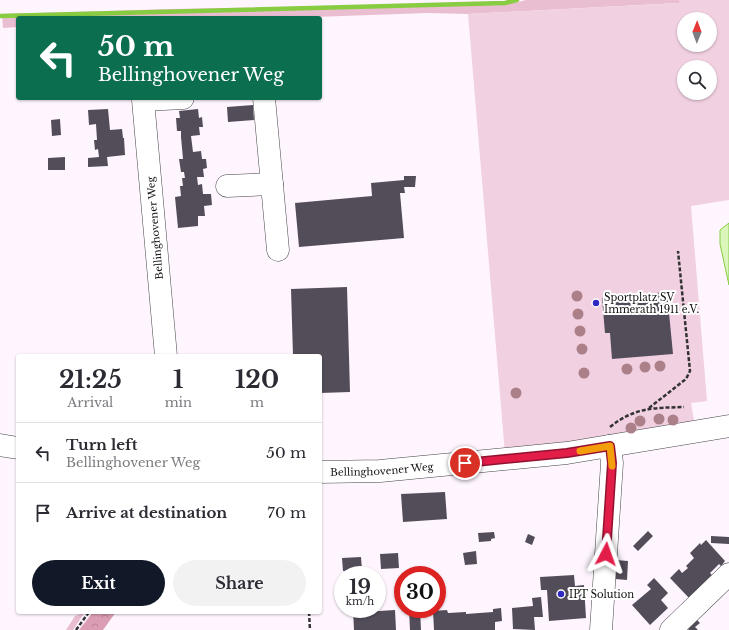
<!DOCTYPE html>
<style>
body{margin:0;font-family:"Libre Baskerville",serif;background:#f2f2f3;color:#2b2b33;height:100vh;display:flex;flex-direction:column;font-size:15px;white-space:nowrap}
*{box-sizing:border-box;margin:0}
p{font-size:13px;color:#7c7c81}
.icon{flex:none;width:22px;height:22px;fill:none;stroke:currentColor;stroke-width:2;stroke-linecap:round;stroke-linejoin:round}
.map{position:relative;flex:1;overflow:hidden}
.details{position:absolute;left:16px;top:354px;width:306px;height:260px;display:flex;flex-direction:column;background:#fff;border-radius:4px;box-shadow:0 1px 3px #0004}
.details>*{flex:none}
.banner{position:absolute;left:16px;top:16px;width:306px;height:84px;border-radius:4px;box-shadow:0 1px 3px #0004;background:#0b6e4f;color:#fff;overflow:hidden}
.needle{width:26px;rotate:1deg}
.fabs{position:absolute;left:677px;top:12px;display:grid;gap:8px}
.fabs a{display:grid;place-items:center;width:40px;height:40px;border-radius:50%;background:#fff;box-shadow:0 1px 3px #0004;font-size:20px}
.speed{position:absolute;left:334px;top:566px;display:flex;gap:8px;font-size:20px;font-weight:700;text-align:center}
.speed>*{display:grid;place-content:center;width:52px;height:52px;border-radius:50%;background:#fff;box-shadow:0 1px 3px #0004;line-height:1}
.speed small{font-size:10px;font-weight:400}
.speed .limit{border:6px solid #d22;background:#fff;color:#111}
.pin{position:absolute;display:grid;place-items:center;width:34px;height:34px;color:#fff;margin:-17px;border:2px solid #fff;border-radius:50%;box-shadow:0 1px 4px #0007}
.me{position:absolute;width:44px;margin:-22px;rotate:4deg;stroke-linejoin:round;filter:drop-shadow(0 0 3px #0008)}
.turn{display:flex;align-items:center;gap:14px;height:84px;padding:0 16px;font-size:18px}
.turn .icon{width:52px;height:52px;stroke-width:2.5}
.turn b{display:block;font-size:28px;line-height:34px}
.eta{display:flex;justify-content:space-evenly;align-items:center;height:68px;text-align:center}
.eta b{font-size:24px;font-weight:800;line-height:28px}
.button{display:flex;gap:8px;margin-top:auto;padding:8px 16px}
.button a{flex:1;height:46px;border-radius:24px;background:#111827;color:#fff;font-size:16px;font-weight:800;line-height:46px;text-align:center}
.button a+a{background:#f2f2f3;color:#2b2b33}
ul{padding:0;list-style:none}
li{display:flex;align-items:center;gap:12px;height:60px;padding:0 16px;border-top:1px solid #e1e1e2}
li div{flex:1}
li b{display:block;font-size:15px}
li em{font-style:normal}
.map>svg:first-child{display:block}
</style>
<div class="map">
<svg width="729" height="630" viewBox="0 0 729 630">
<defs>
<pattern id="forest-crowns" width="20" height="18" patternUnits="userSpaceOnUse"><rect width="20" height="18" fill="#db9db3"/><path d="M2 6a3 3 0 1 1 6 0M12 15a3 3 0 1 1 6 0" fill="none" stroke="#bb8699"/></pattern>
</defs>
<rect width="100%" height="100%" fill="#fef5ff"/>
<path fill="#eabed1" d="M 526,0 L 679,0 L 679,3 L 468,14 L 428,13 L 285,18 L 18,18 L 18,27 L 3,28 L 2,14 L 171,9 L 514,3 Z
M 85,612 L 73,630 L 66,630 L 75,616 Z"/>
<path fill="url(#forest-crowns)" d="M 93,612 L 116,612 L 103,630 L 79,630 Z"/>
<path fill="#f1d0e2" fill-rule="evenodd" d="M 679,0 L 729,0 L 729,200 L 691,206 L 707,401 L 691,403 L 695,427 L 505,454 L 468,14 L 679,3 ZM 684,19 L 710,19 L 710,45 L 684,45 ZM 684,67 L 710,67 L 710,93 L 684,93 Z"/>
<path fill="#daf6ba" stroke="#88cc42" d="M 729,223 L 729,285 L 720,244 L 720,230 Z"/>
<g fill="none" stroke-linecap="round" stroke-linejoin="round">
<path stroke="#88cc42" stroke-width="4.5" d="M 0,16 L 505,3 L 517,0"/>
</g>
<path fill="#534d5a" d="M 253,105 L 254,120 L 228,122 L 227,107 Z
M 108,109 L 110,130 L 122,129 L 123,138 L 124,138 L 125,155 L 107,157 L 108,166 L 88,167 L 88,158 L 99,157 L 98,149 L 95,150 L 94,140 L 97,140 L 96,124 L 89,125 L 88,110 Z
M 198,109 L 199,118 L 202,117 L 203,127 L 199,127 L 200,135 L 191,136 L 193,152 L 201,151 L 202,159 L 206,159 L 207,168 L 203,169 L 204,177 L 197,177 L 198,185 L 202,184 L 203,194 L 211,194 L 212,205 L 204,206 L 205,216 L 198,216 L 198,226 L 178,228 L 175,197 L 181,196 L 180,186 L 183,186 L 182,178 L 185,178 L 184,172 L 181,172 L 179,159 L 183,159 L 181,137 L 181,131 L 177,131 L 176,118 L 180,118 L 179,111 Z
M 60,119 L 61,135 L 52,136 L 51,120 Z
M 65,157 L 65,170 L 48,170 L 48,158 Z
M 404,176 L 416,176 L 415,187 L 404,187 L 405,193 L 400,193 L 404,238 L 299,247 L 295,203 L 372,196 L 371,183 L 404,180 Z
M 347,287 L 350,392 L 320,393 L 320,356 L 293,356 L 291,289 Z
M 667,292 L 673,354 L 612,359 L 610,333 L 605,333 L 602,298 Z
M 445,492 L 447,519 L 403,522 L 401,494 Z
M 648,531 L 653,536 L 638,551 L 633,546 Z
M 494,532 L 495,538 L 491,539 L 491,541 L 479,542 L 478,533 Z
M 528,534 L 535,537 L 532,545 L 525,542 Z
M 711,536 L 729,537 L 729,544 L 711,543 Z
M 706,540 L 725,561 L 721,566 L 719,564 L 710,573 L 713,576 L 698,589 L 699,589 L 689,598 L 670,578 L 679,569 L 682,573 L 688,568 L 686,566 L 694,558 L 690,553 L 700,543 L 701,545 Z
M 476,551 L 477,564 L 465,565 L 463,553 Z
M 398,553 L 399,568 L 381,569 L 380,554 Z
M 361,557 L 362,570 L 343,571 L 342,558 Z
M 616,560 L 628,561 L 627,580 L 615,579 Z
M 574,575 L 575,586 L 584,585 L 586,618 L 549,621 L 547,590 L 541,590 L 540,577 Z
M 654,578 L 668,593 L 661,600 L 668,608 L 650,625 L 632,605 L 651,589 L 647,585 Z
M 403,581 L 403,588 L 401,589 L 400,582 Z
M 541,597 L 543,617 L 534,617 L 535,630 L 513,629 L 512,608 L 533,606 L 532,598 Z
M 501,608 L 502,621 L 495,622 L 495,630 L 434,630 L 433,611 L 447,610 L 448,613 L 466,612 L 466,614 L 493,612 L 493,609 Z
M 353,609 L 364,609 L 364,612 L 395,610 L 396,630 L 354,630 Z
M 409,609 L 420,609 L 421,630 L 410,630 Z
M 695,618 L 700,623 L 695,627 L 698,630 L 689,630 L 686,627 Z"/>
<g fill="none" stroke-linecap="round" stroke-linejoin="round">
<defs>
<g id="minor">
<path d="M 264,98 L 278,250"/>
<path d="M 227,186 L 272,184"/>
<path d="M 166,356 L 143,100 L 183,98"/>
<path d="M 0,445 L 18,448"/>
<path id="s1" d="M 320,472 L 380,471 L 567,453 L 729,426"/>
<path d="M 601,630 L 612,463 L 610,446"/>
<path d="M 671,630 L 729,574"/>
</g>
</defs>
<use href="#minor" stroke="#444" stroke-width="23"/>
<path stroke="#333" stroke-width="2.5" stroke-dasharray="4 2" stroke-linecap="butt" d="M 649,408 L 686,379 L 690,371 L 678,251
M 610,427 C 635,407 654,408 684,407
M 309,612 L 310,630
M 76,630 L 89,612"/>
<use href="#minor" stroke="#fff" stroke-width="22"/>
</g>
<g fill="#ac8089">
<circle cx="577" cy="296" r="5.5"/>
<circle cx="578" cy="314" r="5.5"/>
<circle cx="580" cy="331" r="5.5"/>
<circle cx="582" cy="349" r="5.5"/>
<circle cx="660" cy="366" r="5.5"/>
<circle cx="645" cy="367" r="5.5"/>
<circle cx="627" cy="369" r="5.5"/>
<circle cx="584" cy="373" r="5.5"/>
<circle cx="516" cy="393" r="5.5"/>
<circle cx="659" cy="419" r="5.5"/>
<circle cx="673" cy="420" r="5.5"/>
<circle cx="640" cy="421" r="5.5"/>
<circle cx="631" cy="428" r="5.5"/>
</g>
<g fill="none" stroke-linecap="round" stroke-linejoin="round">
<defs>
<path id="route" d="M 465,463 L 567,453 L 610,446 L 612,463 L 606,554"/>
</defs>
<use href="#route" stroke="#92132f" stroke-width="10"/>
<use href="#route" stroke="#e11d48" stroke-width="7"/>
<path stroke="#f59e0b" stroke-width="7" d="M 580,451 L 610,446 L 612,466"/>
</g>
<g fill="#3029c1" stroke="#fff" stroke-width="1.5">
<circle cx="596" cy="303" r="4"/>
<circle cx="561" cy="594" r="4"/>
</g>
<g text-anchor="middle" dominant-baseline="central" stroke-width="4" stroke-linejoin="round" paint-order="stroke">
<g font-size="10" fill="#111" stroke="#fff">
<text transform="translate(155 228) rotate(-95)">Bellinghovener Weg</text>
<text stroke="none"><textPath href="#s1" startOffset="62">Bellinghovener Weg</textPath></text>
</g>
<g font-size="10" fill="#111" stroke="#fff" text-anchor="start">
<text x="604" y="297">Sportplatz SV<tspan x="604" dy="12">Immerath 1911 e.V.</tspan></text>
<text x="569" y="594">IPT Solution</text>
</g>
</g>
</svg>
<div class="fabs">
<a><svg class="needle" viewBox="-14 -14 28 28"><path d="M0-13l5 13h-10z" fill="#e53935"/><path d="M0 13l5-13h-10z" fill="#7c7c81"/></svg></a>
<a><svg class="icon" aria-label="search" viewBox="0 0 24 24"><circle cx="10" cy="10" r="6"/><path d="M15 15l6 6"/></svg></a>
</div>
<div class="speed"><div>19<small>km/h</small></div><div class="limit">30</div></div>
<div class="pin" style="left:465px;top:463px;background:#d93025"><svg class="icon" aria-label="arrive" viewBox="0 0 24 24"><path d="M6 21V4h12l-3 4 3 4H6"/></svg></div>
<svg class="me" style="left:606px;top:554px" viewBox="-20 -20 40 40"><path d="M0-17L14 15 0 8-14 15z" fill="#e11d48" stroke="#fff" stroke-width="4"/></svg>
<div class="banner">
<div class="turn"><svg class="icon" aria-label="left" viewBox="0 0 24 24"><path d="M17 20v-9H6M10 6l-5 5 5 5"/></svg><div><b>50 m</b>Bellinghovener Weg</div></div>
</div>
<section class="details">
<div class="eta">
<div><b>21:25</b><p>Arrival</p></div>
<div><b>1</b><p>min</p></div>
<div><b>120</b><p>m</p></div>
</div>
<ul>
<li><svg class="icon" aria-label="left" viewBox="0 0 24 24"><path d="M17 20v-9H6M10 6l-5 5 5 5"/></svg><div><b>Turn left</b><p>Bellinghovener Weg</p></div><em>50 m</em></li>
<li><svg class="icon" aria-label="arrive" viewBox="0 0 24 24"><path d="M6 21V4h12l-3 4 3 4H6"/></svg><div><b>Arrive at destination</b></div><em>70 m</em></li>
</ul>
<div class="button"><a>Exit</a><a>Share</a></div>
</section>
</div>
